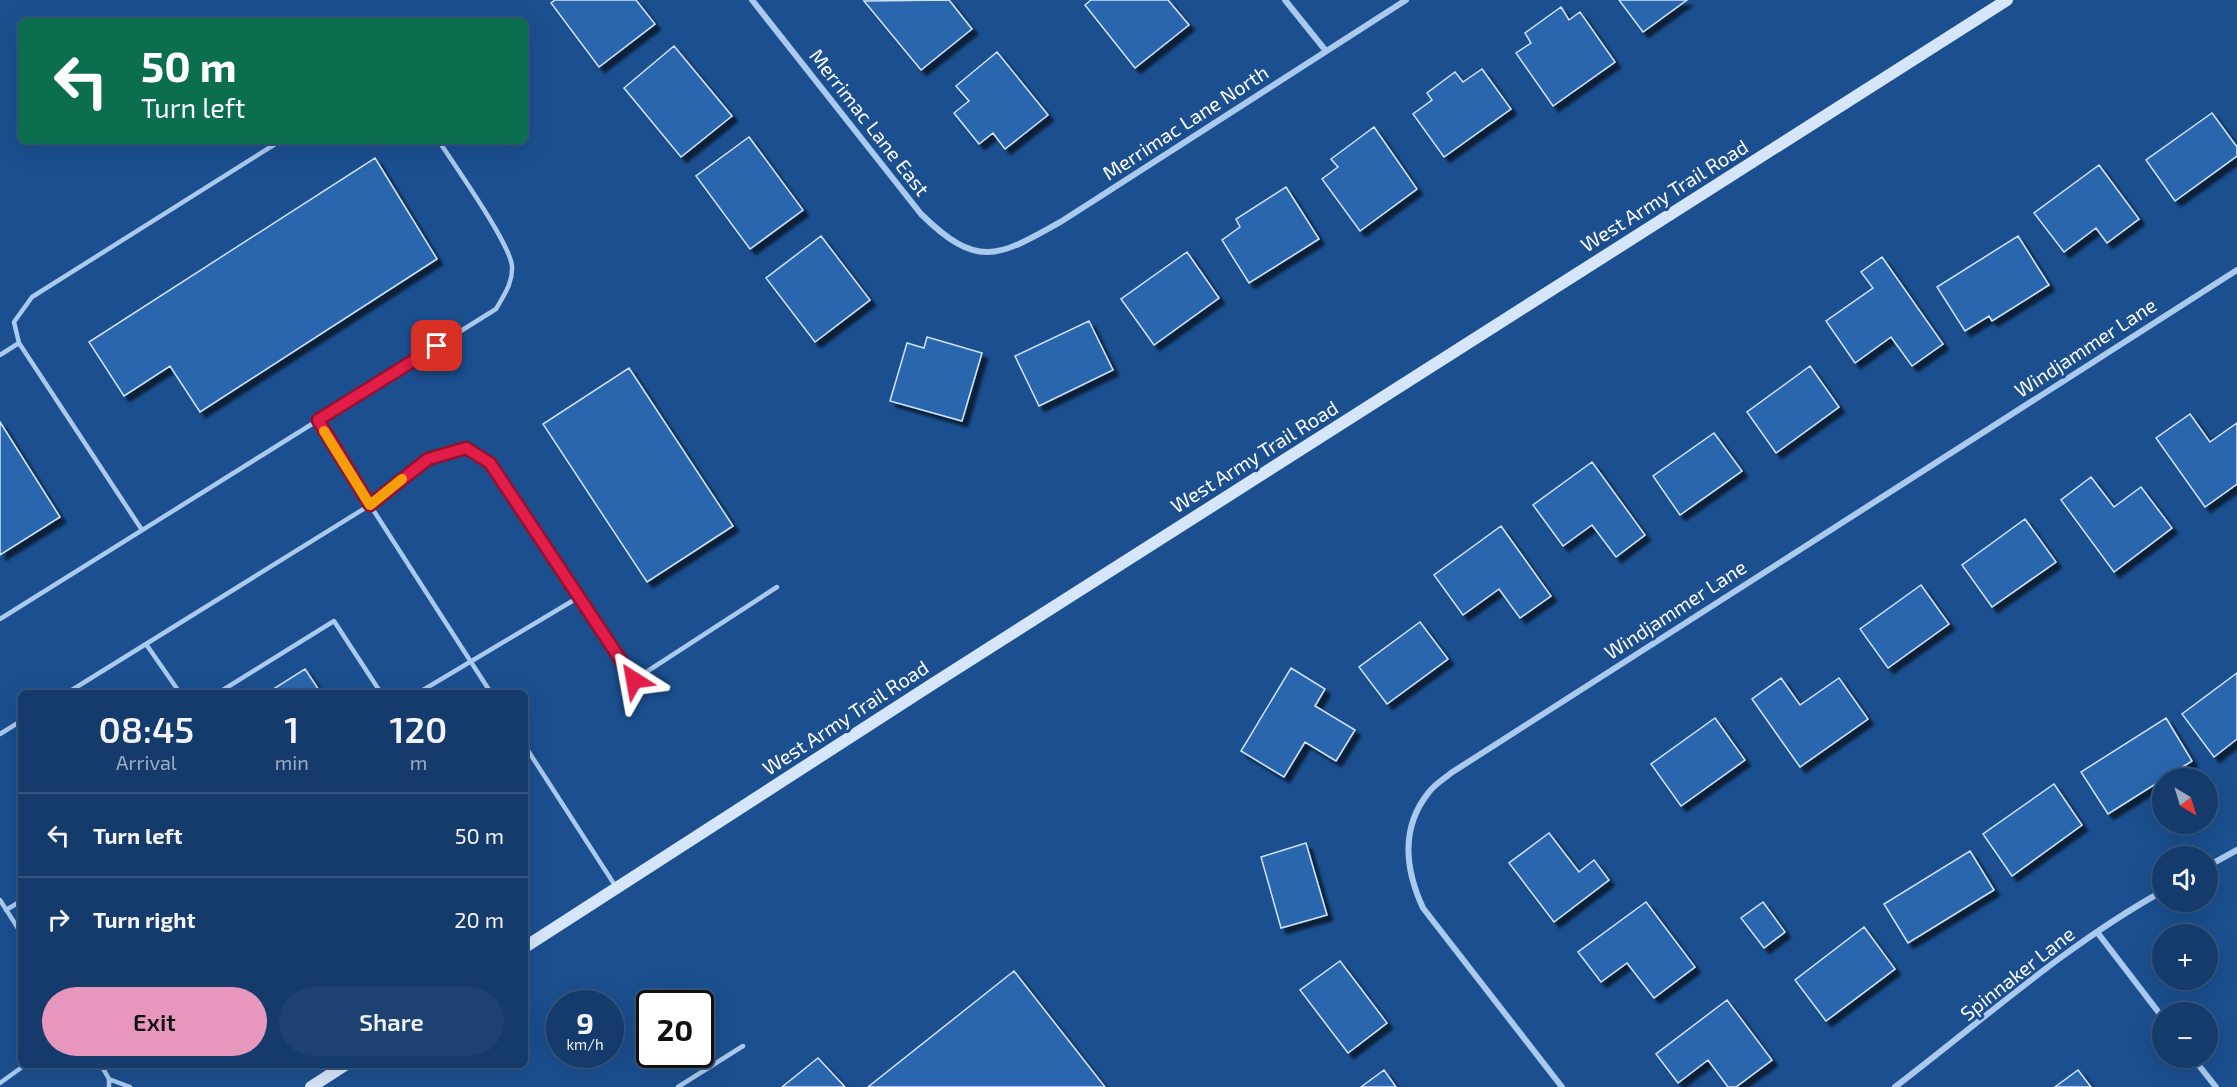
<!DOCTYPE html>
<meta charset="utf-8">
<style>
body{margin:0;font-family:"Exo 2",sans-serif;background:#1d4271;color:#f1f3f6;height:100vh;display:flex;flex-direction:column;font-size:22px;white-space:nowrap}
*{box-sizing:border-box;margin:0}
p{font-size:20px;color:#9dadc1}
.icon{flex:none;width:33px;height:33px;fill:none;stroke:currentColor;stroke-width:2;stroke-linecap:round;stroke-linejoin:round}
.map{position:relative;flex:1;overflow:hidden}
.side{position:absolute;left:18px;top:690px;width:510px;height:378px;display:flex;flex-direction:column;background:#143b6b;border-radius:9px;box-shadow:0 6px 24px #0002,0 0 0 2px #33557e}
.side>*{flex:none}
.banner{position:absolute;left:18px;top:18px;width:510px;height:126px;border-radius:9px;box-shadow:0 6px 24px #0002,0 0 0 2px #33557e;background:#0b6e4f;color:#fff;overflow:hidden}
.needle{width:39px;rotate:142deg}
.controls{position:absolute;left:2152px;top:768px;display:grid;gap:12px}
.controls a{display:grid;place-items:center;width:66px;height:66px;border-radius:50%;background:#143b6b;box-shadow:0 6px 24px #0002,0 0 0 2px #33557e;font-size:30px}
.speed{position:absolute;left:546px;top:990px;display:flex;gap:12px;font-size:30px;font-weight:700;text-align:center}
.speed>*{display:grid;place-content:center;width:78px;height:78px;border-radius:50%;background:#143b6b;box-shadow:0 6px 24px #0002,0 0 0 2px #33557e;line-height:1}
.speed small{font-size:15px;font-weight:400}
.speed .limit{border:3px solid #111;border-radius:9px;background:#fff;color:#111}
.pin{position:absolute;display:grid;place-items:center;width:51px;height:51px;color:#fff;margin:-26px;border-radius:12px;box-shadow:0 3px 9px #0006}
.me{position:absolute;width:66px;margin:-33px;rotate:326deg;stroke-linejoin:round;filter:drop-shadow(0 0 4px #0008)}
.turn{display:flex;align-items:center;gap:21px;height:126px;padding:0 24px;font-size:27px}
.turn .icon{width:78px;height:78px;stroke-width:2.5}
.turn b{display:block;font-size:42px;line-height:51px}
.eta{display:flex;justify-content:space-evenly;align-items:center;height:102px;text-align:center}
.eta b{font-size:36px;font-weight:600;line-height:42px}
.button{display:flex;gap:12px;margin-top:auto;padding:12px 24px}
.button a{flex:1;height:69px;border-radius:36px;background:#e797bd;color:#111;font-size:24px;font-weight:600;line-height:69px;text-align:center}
.button a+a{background:#1d4271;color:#f1f3f6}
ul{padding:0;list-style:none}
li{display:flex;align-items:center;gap:18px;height:84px;padding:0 24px;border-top:2px solid #33557e}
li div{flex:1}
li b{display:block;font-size:22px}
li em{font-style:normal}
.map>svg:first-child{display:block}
</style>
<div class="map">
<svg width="2237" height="1087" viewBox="0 0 2237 1087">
<defs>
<filter id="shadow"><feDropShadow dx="5.5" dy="5.5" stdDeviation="1.5" flood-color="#0009"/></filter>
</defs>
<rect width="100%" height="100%" fill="#1b4f8f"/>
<path fill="#2a66ad" stroke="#cfe3fa" stroke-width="1.5" filter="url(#shadow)" d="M 555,0 L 636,0 L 655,24 L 599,67 L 551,3 Z
M 949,0 L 972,29 L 921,70 L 864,1 Z
M 1091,0 L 1168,0 L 1189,25 L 1135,68 L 1085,5 Z
M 1619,0 L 1687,0 L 1643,32 Z
M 1561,7 L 1569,20 L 1580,12 L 1615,62 L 1553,106 L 1516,53 L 1531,43 L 1525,33 Z
M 674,46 L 732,116 L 681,157 L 624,88 Z
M 997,52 L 1048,115 L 1005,149 L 993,133 L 979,144 L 954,113 L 969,101 L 956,86 Z
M 1482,69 L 1511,109 L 1444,157 L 1413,114 L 1432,100 L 1427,93 L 1455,72 L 1463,82 Z
M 2212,113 L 2237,147 L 2237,156 L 2175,201 L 2146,160 Z
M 1374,127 L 1417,189 L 1360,231 L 1322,179 L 1338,167 L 1331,159 Z
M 749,137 L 803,210 L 750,249 L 696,176 Z
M 375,158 L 437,259 L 200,412 L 170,366 L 124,396 L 89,342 Z
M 2099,165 L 2139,219 L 2107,243 L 2096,228 L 2064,252 L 2034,213 Z
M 1286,187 L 1319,239 L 1249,283 L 1222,240 L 1240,227 L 1236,219 Z
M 821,236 L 870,300 L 815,342 L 766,278 Z
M 2018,236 L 2049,285 L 1992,321 L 1989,316 L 1965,331 L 1937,287 Z
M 1187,252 L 1219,298 L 1154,345 L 1121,299 Z
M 1882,257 L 1943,344 L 1912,366 L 1891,337 L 1855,363 L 1826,321 L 1873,288 L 1861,272 Z
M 1089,321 L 1113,370 L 1039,406 L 1015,356 Z
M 927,337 L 982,353 L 962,421 L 890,401 L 907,343 L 924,348 Z
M 1810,366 L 1839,407 L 1776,453 L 1747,412 Z
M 629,368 L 733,526 L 647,582 L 543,424 Z
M 2190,414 L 2210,442 L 2237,423 L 2237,484 L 2205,507 L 2156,438 Z
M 0,422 L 60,517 L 0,555 Z
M 1714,433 L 1742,471 L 1680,515 L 1653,476 Z
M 1592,462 L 1645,535 L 1616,557 L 1592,525 L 1563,546 L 1533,505 Z
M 2091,477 L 2114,507 L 2141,487 L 2172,528 L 2114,572 L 2061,500 Z
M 2025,519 L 2056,562 L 1992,607 L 1962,565 Z
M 1501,526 L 1551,596 L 1520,618 L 1499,589 L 1463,615 L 1434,575 Z
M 1921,585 L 1949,624 L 1888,668 L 1860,629 Z
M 1420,622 L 1448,659 L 1387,704 L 1359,667 Z
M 1291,668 L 1325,689 L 1315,706 L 1355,730 L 1336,761 L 1305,742 L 1284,777 L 1241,751 Z
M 305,669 L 321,693 L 267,693 Z
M 2237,673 L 2237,739 L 2214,757 L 2182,714 Z
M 1781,678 L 1800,705 L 1839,678 L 1868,719 L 1800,767 L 1752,699 Z
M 1715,718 L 1745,760 L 1681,806 L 1651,764 Z
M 2166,718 L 2192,761 L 2108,814 L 2081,772 Z
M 2054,784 L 2082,825 L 2012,876 L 1983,834 Z
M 1549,833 L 1579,872 L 1594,860 L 1609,880 L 1554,922 L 1509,863 Z
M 1306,843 L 1327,915 L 1281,928 L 1261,857 Z
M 1970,851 L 1994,890 L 1908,943 L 1884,904 Z
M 1646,902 L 1695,967 L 1654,998 L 1627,963 L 1601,982 L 1578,952 Z
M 1763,902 L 1785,932 L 1764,948 L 1741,918 Z
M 1864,927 L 1895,969 L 1826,1021 L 1795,980 Z
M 1340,961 L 1387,1023 L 1348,1053 L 1300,990 Z
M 1014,971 L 1105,1087 L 868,1087 Z
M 1727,1000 L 1772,1060 L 1736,1087 L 1728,1087 L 1708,1060 L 1678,1083 L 1656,1054 Z
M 818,1058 L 845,1087 L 782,1087 Z
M 1384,1070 L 1396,1087 L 1361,1087 Z
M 2078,1070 L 2091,1087 L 2055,1087 Z"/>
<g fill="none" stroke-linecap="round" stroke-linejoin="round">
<path stroke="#a9c9ee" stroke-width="4.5" d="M 0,355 L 19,343
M 318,420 L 370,505 L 428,459 L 466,448 L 490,463 L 634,680 L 777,587
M 142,530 L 19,343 L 14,322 L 32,297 L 280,141
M 0,619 L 496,309 C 504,295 513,283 512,266 C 510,243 454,165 439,141
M 146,644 L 180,693
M 67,693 L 370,505 L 491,693
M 218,693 L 334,621 L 381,693
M 418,693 L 579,597
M 0,734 L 21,721
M 525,746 L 616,887
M 0,900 L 21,933
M 6,910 L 21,901
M 101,1065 L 109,1079 L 109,1087
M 109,1079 L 130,1087
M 0,1083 L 25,1065
M 678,1087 L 743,1046"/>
<path stroke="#a9c9ee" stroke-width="6" d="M 752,0 L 921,214 C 978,270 998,257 1062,221 L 1406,0
M 1285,0 L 1326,51
M 2208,866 L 2237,850
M 2097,932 L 2163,1018
M 2193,1058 L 2216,1087
M 1562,1087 L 1423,908 C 1405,869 1400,828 1429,792 C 1435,784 1444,779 1451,773 L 2237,270
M 1895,1087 C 1983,1020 2067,944 2163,891"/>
<path stroke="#d6e6fa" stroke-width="12" d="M 525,947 L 931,685 L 2007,0
M 311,1087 L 345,1065"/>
</g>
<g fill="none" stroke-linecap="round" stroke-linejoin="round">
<defs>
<path id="route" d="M 437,346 L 318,420 L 370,505 L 428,459 L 466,448 L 490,463 L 634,680"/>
</defs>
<use href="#route" stroke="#92132f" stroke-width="15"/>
<use href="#route" stroke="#e11d48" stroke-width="10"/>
<path stroke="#f59e0b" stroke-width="10" d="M 324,431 L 370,505 L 402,479"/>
</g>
<g text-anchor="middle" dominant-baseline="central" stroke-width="6" stroke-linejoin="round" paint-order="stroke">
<g font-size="20" fill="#fff" stroke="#1b4f8f">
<text transform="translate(870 122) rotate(52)">Merrimac Lane East</text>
<text transform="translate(1185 122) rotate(-33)">Merrimac Lane North</text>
<text transform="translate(1664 195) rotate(-32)">West Army Trail Road</text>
<text transform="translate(2085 347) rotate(-33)">Windjammer Lane</text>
<text transform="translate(1254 456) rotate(-32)">West Army Trail Road</text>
<text transform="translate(1675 609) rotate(-33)">Windjammer Lane</text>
<text transform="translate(845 717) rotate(-33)">West Army Trail Road</text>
<text transform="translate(2017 973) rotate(-38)">Spinnaker Lane</text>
</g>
</g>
</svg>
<div class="controls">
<a><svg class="needle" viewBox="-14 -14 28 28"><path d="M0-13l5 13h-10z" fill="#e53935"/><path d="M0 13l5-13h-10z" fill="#9dadc1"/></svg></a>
<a><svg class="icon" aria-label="sound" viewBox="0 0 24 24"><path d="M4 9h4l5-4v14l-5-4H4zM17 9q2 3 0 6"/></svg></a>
<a>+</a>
<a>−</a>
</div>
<div class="speed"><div>9<small>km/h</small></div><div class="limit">20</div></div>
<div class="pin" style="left:437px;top:346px;background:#d93025"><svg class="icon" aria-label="arrive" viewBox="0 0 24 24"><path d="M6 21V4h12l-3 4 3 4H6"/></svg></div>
<svg class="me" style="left:634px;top:680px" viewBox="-20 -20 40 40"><path d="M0-17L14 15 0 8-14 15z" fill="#e11d48" stroke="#fff" stroke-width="4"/></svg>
<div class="banner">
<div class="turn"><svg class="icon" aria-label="left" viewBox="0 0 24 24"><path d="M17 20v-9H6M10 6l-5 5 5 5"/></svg><div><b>50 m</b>Turn left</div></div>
</div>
<section class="side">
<div class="eta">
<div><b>08:45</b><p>Arrival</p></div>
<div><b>1</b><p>min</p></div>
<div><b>120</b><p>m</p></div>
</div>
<ul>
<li><svg class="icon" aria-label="left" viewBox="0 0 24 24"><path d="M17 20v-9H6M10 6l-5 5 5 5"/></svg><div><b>Turn left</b></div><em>50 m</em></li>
<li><svg class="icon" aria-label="right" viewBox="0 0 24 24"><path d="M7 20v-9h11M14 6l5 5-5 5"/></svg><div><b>Turn right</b></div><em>20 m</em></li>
</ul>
<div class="button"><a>Exit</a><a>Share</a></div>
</section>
</div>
